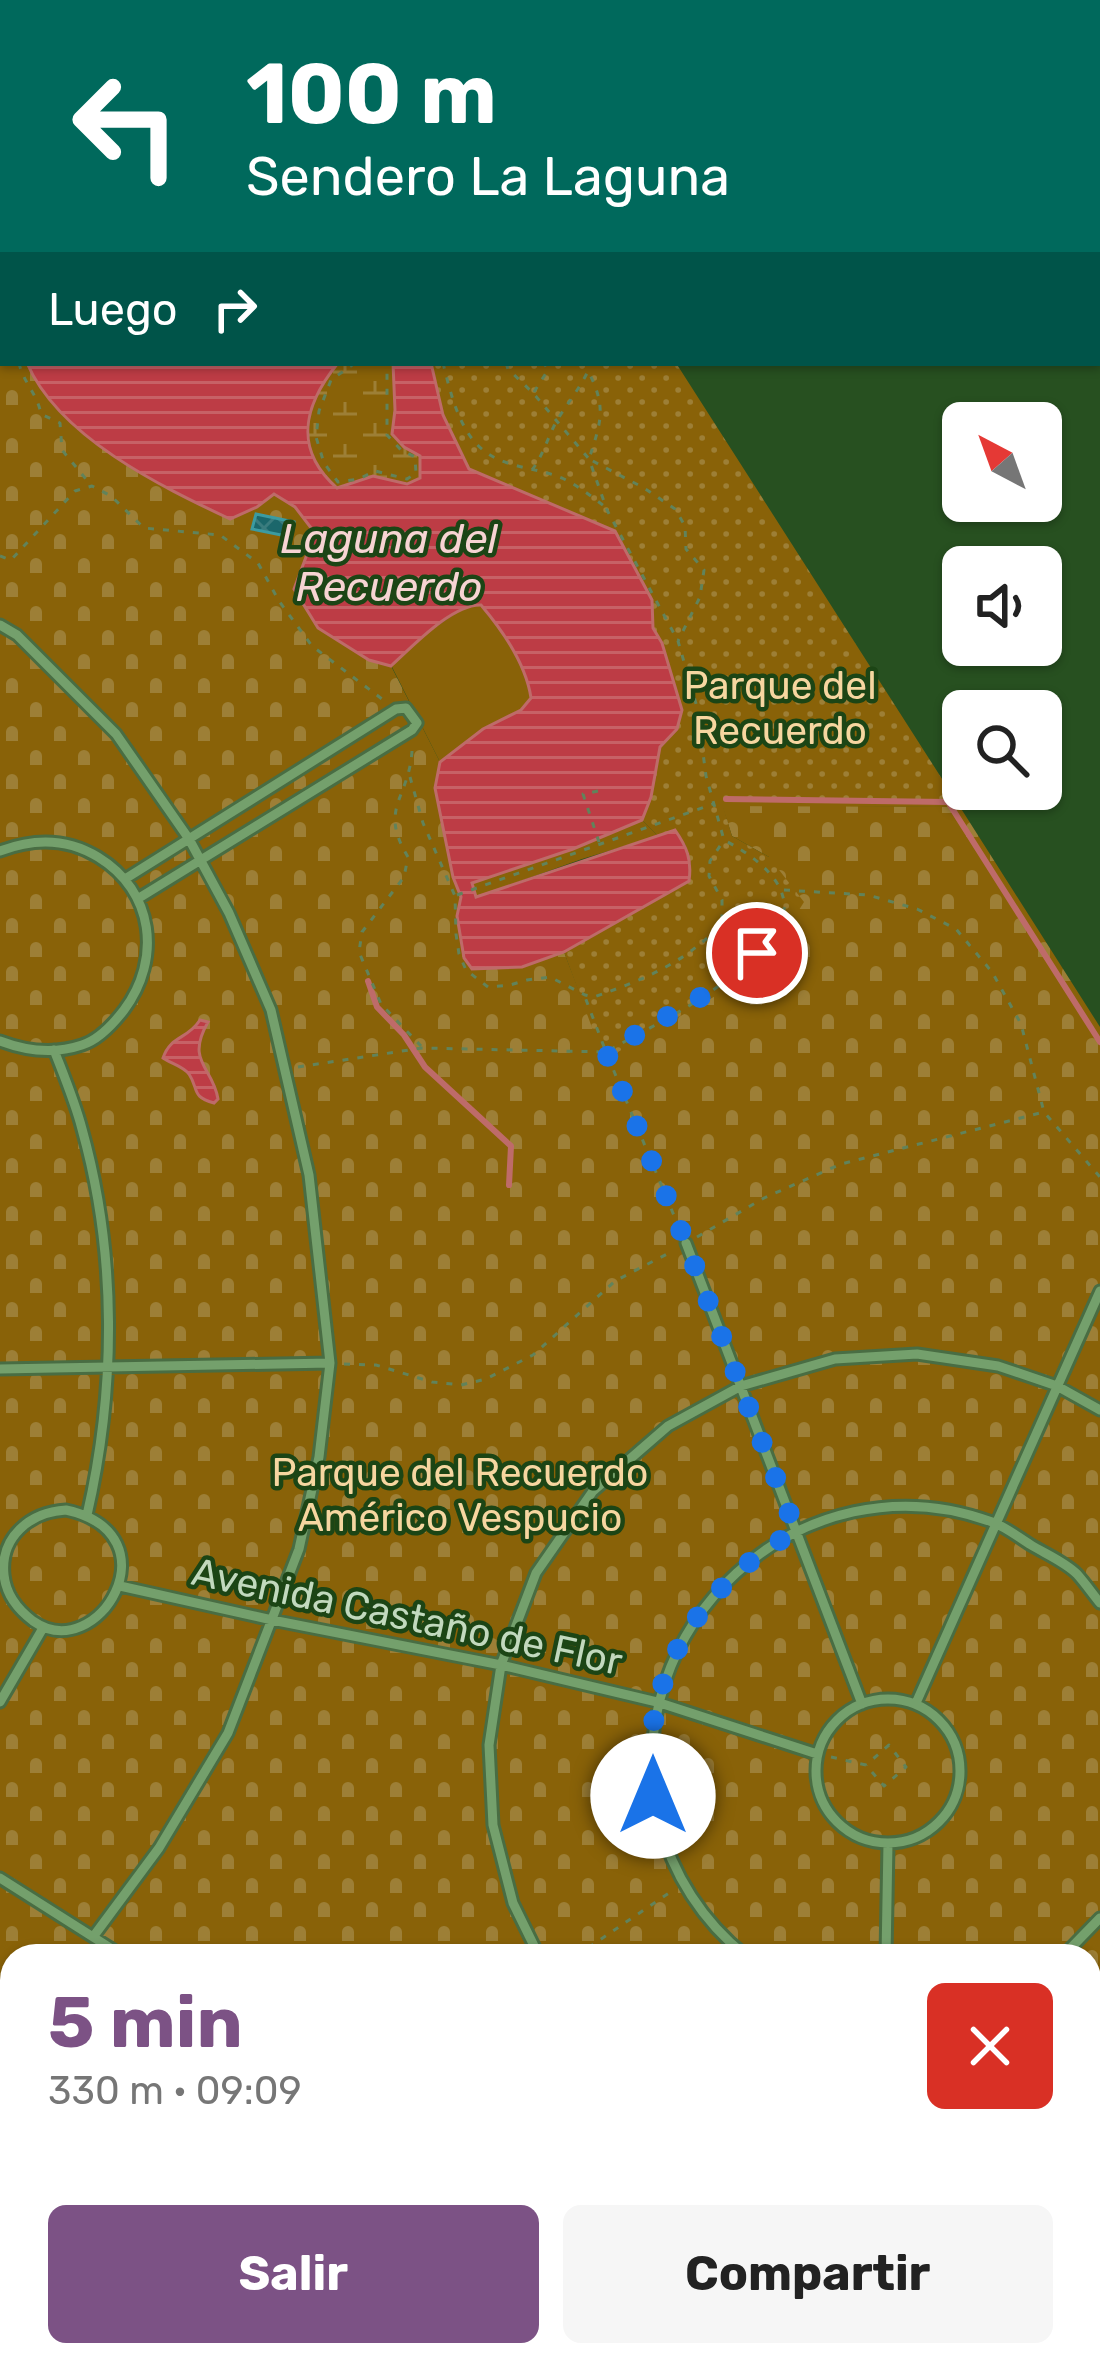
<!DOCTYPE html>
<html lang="es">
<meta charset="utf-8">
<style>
body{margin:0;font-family:Rubik,sans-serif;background:#f6f6f6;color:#222;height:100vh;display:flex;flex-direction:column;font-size:45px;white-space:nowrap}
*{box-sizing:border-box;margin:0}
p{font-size:39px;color:#767676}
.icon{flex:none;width:66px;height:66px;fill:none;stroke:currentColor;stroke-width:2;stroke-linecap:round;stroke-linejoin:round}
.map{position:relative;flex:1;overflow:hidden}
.drawer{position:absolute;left:0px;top:1944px;width:1101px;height:423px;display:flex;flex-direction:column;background:#fff;border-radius:36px 36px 0 0;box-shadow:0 3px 9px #0004}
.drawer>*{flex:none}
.top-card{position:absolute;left:0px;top:0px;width:1101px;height:366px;box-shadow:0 3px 9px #0004;background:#00695c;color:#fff;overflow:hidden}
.needle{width:78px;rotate:319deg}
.controls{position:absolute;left:942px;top:402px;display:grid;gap:24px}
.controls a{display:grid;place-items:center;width:120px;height:120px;border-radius:18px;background:#fff;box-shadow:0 3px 9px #0004;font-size:60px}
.pin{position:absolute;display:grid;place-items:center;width:102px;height:102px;color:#fff;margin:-51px;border:6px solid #fff;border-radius:50%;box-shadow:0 3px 12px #0007}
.me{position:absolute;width:132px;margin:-66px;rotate:0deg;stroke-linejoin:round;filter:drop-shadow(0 0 9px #0008)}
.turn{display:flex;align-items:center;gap:42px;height:252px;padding:0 48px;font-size:54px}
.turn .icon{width:156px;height:156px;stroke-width:2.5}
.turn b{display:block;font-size:84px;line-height:102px}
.then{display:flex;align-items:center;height:114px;padding:0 48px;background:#0003;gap:24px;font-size:45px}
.round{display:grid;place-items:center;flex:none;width:126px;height:126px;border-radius:18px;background:#f6f6f6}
.summary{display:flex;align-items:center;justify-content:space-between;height:204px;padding:0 48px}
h1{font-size:72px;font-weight:700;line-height:90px;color:#7c5285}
.primary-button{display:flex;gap:24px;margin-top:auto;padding:24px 48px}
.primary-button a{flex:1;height:138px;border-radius:18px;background:#7c5285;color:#fff;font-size:48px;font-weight:700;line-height:138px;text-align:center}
.primary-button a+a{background:#f6f6f6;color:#222}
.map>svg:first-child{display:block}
</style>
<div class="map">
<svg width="1100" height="2366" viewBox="0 0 1100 2366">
<defs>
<pattern id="wetland-marsh" width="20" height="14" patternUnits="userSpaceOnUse" patternTransform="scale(3)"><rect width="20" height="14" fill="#896208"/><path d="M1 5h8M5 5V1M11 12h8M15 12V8" fill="none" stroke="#9d7f36"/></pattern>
<pattern id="cemetery-stones" width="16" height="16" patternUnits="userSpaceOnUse" patternTransform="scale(3)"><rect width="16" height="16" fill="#896208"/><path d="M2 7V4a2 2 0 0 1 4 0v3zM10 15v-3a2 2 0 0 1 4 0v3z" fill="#9d7f36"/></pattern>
<pattern id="park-dots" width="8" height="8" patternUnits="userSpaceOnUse" patternTransform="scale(3)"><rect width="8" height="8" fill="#896208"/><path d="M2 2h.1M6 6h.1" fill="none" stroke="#9d7f36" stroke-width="1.8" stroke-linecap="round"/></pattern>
<pattern id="water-rules" width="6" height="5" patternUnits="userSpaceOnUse" patternTransform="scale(3)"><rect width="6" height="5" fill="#bd3c45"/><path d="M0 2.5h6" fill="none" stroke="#c76166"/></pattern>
<pattern id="building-cross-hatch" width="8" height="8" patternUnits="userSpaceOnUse" patternTransform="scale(3)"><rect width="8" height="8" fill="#1b676b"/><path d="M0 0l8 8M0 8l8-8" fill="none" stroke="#3a7c7e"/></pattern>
</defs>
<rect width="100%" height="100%" fill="#275020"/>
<path fill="#896208" d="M 468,605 L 481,605 C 503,631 526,663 531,698 L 522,710 L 483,729 L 440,762 L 391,665 L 427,633 Z
M 642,820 L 658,836 L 582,859 L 476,897 L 471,884 L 573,849 Z"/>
<path fill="url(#wetland-marsh)" d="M 338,363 L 393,363 L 395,410 L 392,433 L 404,447 L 420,456 L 421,478 L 407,484 L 373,476 L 337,489 C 293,448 303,407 338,363 Z"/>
<path fill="url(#cemetery-stones)" d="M 0,12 L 3,18 L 3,363 L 27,363 C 60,437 160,486 229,519 L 257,507 L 274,494 L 295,507 L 315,532 L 369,660 L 391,666 L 440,762 L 435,788 L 453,877 L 461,897 L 457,916 L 472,969 L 522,967 L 564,952 L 605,1059 L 769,857 L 732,836 L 722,805 L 960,807 L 1100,1027 L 1100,2217 L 1089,2218 L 1089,1956 L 12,1956 L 12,2238 L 0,2238 Z"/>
<path fill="url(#park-dots)" d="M 431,363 L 676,363 L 960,807 L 723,806 L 732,836 L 769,857 L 804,902 L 789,926 L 731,987 L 604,1060 L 564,952 L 689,881 L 691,865 L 685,844 L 658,836 L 642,820 L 651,797 L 660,747 L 677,729 L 662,643 L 653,628 L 652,600 L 615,531 L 469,469 L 443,415 Z"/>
<path fill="url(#water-rules)" stroke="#be6b69" stroke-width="3" d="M 27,363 L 338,363 C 303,406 293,449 337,488 L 373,476 L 407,484 L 420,478 L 420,456 L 404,447 L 392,434 L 395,410 L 393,363 L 431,363 L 443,415 L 469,469 L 615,531 L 652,600 L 653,628 L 662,643 L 682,710 L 677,729 L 660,747 L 651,797 L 642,820 L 573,849 L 472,883 L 476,897 L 675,830 C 687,847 692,860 689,881 L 564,952 L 522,967 L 472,969 L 464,958 L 457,916 L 461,897 L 453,877 L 435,788 L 440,762 L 483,729 L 521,710 L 531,698 C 526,664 503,631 481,605 C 452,604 412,647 391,666 L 369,660 L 318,628 L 294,589 L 315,533 L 295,507 L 274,494 L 257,507 L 230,519 C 160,486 59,437 27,363 Z
M 200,1020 L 208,1022 C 185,1062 213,1067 218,1099 L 214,1103 C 191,1097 199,1089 189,1074 C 183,1066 170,1063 163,1058 C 171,1035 187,1040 200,1020 Z"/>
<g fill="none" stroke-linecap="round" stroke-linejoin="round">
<path stroke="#be6b69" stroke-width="6" d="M 417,3 L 419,0
M 726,799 L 948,802 L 1100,1042
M 368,981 L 377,1007 L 404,1035 L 425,1067 L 511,1146 L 509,1185"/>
</g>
<path fill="url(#building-cross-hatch)" stroke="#3b9ba1" stroke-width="3" d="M 256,514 L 294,522 L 291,537 L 252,529 Z"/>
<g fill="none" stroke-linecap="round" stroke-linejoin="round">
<defs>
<path id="lane" d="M 887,3 L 932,0
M 0,295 L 3,292
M 0,625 L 17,635 L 116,734 L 189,839 L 229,913 L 271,1010 L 309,1175 L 330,1363 L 319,1457 L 299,1549 L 228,1733 L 159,1848 L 93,1937
M 0,851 C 34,838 67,838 98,857 C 154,891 162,959 124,1010 C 114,1023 98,1040 82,1045 C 55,1054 26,1051 0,1041
M 125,879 L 396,709 L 406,708 L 417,723 L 412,730 L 139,898
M 54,1050 C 64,1076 75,1102 82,1129 C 117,1254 116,1389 87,1515
M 686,1243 L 862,1704
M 0,1369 L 330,1363
M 66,1510 C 177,1534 98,1667 33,1621 C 17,1609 6,1595 4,1575 C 0,1537 30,1512 66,1510 Z
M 120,1586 L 272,1620 L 501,1665 L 657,1702 L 817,1754
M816 1771a72 72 0 1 1 144 0a72 72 0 1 1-144 0Z
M 0,1702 L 43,1628
M 916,1703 L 1100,1291
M 0,1878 L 123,1956
M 539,1956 L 513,1903 L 493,1825 L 489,1745 L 501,1665 L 536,1573 L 593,1491 L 668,1426 L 741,1386 L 835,1359 L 917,1354 L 998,1366 L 1057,1386 L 1100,1410
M 746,1956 C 703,1922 672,1874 659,1821 C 613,1627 802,1452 992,1522 C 1006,1527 1018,1537 1031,1545 C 1046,1554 1065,1562 1077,1574 C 1085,1583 1092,1593 1100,1603
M 886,1956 L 888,1843
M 1063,1956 L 1100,1918
M 1089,2121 L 1100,2114"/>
<path id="secondary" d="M 1089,2273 L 1100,2273"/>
<path id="highway" d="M 0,2273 L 12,2275
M 0,2310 L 12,2310
M 1089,2316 L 1100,2316
M 0,2361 L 979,2366"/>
</defs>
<use href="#lane" stroke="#496d43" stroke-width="15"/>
<use href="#secondary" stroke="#496d43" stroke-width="30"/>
<use href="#highway" stroke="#496d43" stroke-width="42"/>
<path stroke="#61835b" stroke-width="3" stroke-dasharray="6 9" stroke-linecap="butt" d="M 0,327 L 3,327
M 19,363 C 23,382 37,393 41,414 L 60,423 L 62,450 L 90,484
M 355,363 L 331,380 L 319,411 L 316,437 L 324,463 L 338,482 L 359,479 L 375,471 L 407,479 L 416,473 L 415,457 L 401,450 L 387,435 L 387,363
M 443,363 C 450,391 459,431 483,450 C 506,469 538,467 564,479 C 578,486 591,496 604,506
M 506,363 L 508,369 L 533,393 L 589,459 L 607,510 L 678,641 L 697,707 L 706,776 L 724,840 C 749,853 792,881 783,916 C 781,923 772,933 767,939 C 728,992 662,1020 606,1052 L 680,1230
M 534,392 L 548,370 L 544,363
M 532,470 C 543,455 547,440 555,424 C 565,406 579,390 588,371 C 607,407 601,422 589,459 L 644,488 L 675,509 L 685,526 L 686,549 L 704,570 L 700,597 L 678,641
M 0,556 L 11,560 L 75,491 L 92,486 L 111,496 L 144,528 L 220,535 L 258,563 L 279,601 L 312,646 L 382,699
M 412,751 C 409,799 378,808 408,857 L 404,877 L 362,932 L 359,952 L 381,1004 L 421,1046
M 410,777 L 423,823 L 455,896 L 456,934 L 459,954 L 466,970 L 488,987 L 510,985 L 527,980 L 550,977 L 585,995 L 594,997 C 645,979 683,964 722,924 L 722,900 L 709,876 L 710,861 L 724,840
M 598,791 L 583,794 L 600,845
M 784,890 L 868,895 L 917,909 L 956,929 L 992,972 L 1021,1024 L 1044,1112 L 1100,1177
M 457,895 L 713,804
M 298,1067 L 422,1048 L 606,1052 L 585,997
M 697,1237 L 764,1198 L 841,1164 L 1044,1112
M 344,1364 L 376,1365 L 432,1382 L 461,1385 L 486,1379 L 533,1355 L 615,1281 L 673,1251
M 831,1757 L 866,1765 L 884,1786 L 906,1767 L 889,1745 L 866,1765
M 576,1956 L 669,1893
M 1089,2230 L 1100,2230
M 1089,2239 L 1100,2239
M 1084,2355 L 1084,2366"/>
<use href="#lane" stroke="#74a06c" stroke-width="9"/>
<use href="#secondary" stroke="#74a06c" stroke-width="24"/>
<use href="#highway" stroke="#78ac6e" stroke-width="36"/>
</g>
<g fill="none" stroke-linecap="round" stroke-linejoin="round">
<path stroke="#1a73e8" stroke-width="21" stroke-dasharray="0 37.8" d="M 653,1796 C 652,1781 650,1764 651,1749 C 655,1653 715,1576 796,1531 L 686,1243 L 606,1052 L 725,983 L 757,953"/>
</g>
<g text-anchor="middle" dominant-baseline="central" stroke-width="9" stroke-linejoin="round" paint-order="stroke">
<g font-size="39" fill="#f6d6a0" stroke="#1c4515">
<text x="780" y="686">Parque del<tspan x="780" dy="45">Recuerdo</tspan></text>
<text x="460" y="1473">Parque del Recuerdo<tspan x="460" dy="45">Américo Vespucio</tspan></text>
</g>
<g font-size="39" fill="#c2d9be" stroke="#1c4515">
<text transform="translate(407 1617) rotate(12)">Avenida Castaño de Flor</text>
</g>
<g font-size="42" font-style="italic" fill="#f7d4d3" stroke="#1c4515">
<text x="389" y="539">Laguna del<tspan x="389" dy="48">Recuerdo</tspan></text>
</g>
</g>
</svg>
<div class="controls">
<a><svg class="needle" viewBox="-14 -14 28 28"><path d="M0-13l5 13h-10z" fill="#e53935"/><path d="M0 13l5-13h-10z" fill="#767676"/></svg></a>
<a><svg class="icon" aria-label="sound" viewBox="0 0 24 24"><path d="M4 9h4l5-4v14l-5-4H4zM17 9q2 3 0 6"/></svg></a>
<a><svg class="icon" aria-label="search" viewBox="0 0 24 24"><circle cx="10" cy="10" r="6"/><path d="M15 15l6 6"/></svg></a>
</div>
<div class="pin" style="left:757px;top:953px;background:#d93025"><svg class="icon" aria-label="arrive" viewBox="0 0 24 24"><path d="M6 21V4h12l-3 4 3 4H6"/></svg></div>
<svg class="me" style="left:653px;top:1796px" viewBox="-20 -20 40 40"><circle r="19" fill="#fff"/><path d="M0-13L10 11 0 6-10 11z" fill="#1a73e8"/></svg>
<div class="top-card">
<div class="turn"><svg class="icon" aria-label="left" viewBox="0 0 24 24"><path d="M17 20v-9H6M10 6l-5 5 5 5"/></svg><div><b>100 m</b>Sendero La Laguna</div></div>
<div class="then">Luego<svg class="icon" aria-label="right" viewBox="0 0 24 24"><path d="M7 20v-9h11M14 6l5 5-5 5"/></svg></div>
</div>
<section class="drawer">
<div class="summary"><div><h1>5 min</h1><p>330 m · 09:09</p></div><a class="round" style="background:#d93025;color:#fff"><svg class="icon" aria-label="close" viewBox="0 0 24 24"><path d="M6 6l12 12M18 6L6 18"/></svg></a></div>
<div class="primary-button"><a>Salir</a><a>Compartir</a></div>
</section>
</div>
